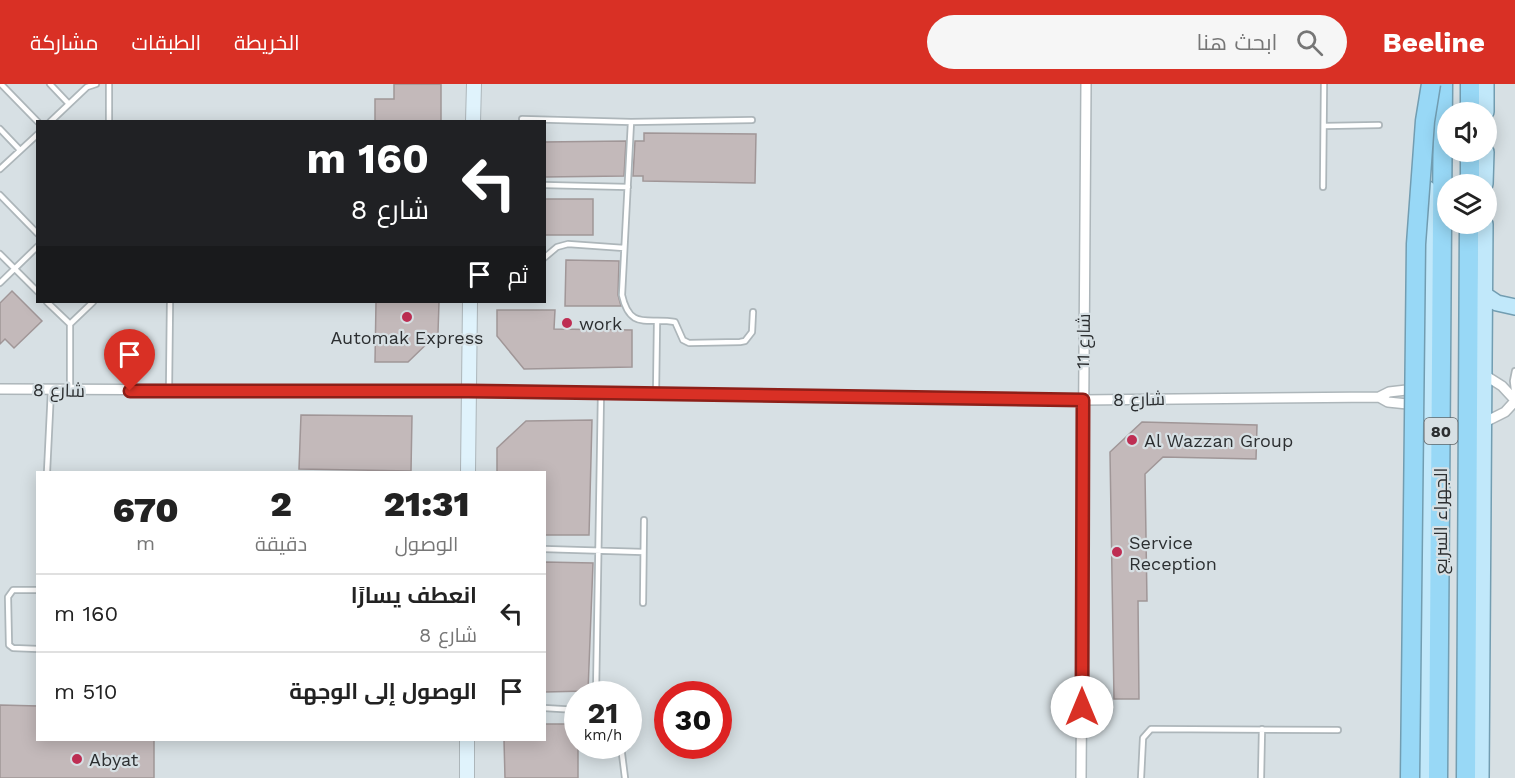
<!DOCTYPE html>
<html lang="ar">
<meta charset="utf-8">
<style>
body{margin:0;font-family:"Work Sans",Cairo,sans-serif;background:#f6f6f6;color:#222;direction:rtl;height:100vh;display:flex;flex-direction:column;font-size:22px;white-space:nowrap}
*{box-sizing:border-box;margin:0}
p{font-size:20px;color:#767676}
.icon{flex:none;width:33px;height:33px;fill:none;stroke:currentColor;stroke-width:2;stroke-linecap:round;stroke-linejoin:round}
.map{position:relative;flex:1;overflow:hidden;direction:ltr}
.drawer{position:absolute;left:36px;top:387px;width:510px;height:270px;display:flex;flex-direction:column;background:#fff;border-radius:0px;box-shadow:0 3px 15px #0003;direction:rtl}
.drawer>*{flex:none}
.guide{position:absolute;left:36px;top:36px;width:510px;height:183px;border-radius:0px;box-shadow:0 3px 15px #0003;direction:rtl;background:#202124;color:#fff;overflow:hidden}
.buttons{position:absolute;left:1437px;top:18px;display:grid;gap:12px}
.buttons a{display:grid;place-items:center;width:60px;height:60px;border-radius:50%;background:#fff;box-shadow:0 3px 15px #0003;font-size:30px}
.speed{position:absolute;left:564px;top:597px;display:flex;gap:12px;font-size:30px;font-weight:700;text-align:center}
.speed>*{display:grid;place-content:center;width:78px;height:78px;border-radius:50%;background:#fff;box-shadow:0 3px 15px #0003;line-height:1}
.speed small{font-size:15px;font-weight:400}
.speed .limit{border:9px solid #d22;background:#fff;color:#111}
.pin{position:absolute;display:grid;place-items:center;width:51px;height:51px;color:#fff;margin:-62px -26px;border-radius:50% 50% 50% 0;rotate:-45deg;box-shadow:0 0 6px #0007}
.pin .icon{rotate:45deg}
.me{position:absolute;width:66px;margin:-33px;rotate:0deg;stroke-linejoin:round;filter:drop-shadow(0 0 4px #0008)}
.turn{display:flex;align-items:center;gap:21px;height:126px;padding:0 18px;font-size:27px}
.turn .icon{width:78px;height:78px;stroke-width:2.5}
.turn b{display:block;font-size:42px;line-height:51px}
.then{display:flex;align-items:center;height:57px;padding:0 18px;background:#0003;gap:12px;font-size:22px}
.eta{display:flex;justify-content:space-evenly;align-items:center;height:102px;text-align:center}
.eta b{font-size:36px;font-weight:800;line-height:42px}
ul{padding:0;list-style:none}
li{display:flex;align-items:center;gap:18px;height:78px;padding:0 18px;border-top:2px solid #e0e0e0}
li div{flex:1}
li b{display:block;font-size:22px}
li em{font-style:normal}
header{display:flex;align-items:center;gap:36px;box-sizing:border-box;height:84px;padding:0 30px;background:#d93025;color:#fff}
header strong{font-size:28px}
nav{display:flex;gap:33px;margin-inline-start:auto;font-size:21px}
.search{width:420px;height:54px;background:#f6f6f6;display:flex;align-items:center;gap:15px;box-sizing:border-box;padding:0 21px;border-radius:33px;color:#767676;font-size:22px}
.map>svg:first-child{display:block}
</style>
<header>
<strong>Beeline</strong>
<div class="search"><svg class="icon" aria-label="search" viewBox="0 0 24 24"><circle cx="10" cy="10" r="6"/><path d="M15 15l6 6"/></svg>ابحث هنا</div>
<nav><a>الخريطة</a><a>الطبقات</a><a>مشاركة</a></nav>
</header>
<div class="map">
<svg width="1515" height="694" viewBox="0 0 1515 694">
<rect width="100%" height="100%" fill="#d7e0e4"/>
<path fill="#c3b9ba" stroke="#a09697" stroke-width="1.5" d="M 394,0 L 441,0 L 441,38 L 375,38 L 375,15 L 394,15 Z
M 644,49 L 756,50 L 755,99 L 643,97 L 643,92 L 633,92 L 635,57 L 644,57 Z
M 626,57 L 624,92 L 544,93 L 544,58 Z
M 544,115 L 593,115 L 593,151 L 544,151 Z
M 566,176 L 619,177 L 618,211 L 621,222 L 565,222 Z
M 12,207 L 42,237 L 14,264 L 5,255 L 0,260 L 0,219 Z
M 376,218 L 439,218 L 438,249 L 408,278 L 375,278 Z
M 497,226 L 555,226 L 554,245 L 632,246 L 632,283 L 524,285 L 497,252 Z
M 301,331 L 412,332 L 411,387 L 299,385 Z
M 592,336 L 589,451 L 544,451 L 544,388 L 497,388 L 497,364 L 526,337 Z
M 1142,338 L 1257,341 L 1256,375 L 1163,373 L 1145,390 L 1147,517 L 1138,517 L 1139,615 L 1114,615 L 1110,368 Z
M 544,478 L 593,479 L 588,607 L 544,608 Z
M 0,621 L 38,622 L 38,656 L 154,656 L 154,694 L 0,694 Z
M 544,640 L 578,640 L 578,694 L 505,694 L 504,656 L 544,656 Z"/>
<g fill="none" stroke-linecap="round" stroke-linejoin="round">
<defs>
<path id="lane" d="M 1,0 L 38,38
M 50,0 L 69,20
M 522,35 L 631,38 L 752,36
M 50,38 L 87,3 L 96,0
M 109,38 L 109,0
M 631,38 L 622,211 C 630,247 648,233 675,238 L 683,256 L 689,259 L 740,258 L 745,257 L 752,248 L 753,228
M 1324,42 L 1379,41
M 0,45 L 20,66
M 0,85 L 38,50
M 544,101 L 628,103
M 1323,103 L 1324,0
M 0,111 L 38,150
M 0,170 L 38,208
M 544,174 L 557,163 L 568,160 L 624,164
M 0,199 L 38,162
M 47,218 L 70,240
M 169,305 L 170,218
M 70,306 L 70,240 L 93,218
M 656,310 L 657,238
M 1515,314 L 1513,297 L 1515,287
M 47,388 L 51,306
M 544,465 L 643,468
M 38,506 L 13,506 L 8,513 L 9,561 L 13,564 L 38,565
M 643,519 L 644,436
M 596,610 L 601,309
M 544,624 L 578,626
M 621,662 L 625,694
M 1141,694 L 1143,654 L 1151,645 L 1338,646
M 1261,694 L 1262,645"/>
<path id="street" d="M 1483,290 L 1502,302 L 1515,316
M 0,305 L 468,307 L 1083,316 L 1379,313 L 1389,308 L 1415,305
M 1379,313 L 1388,318 L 1417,321
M 1483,339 L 1505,328 L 1515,317
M 1081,694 L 1086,0"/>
<path id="secondary" d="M 473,38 L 474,0
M 468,388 L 470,218
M 467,694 L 467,656"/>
<path id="primary" d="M 1486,28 L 1486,0
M 1485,100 L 1486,68
M 1485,211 L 1497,219 L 1515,223
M 1425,694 L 1428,105
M 1481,694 L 1485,140"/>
<path id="highway" d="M 1470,28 L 1470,0
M 1470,100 L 1470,68
M 1438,694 L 1443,0
M 1466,694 L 1469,140"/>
</defs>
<use href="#lane" stroke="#adb6ba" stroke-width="8"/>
<use href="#street" stroke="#adb6ba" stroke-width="12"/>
<use href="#secondary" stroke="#adb6ba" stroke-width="16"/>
<use href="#primary" stroke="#729db1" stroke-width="18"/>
<use href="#highway" stroke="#729db1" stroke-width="21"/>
<use href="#lane" stroke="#fff" stroke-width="4.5"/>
<use href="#street" stroke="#fff" stroke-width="9"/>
<use href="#secondary" stroke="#e0f3fc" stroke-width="14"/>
<use href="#primary" stroke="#c1e8fa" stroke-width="15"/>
<use href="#highway" stroke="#98d8f6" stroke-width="18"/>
<defs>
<path id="highway-bridge" d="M 1410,694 L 1416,160 L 1425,37 L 1431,0"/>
</defs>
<use href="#highway-bridge" stroke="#729db1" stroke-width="21" stroke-linecap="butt"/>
<use href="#highway-bridge" stroke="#98d8f6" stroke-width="18"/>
</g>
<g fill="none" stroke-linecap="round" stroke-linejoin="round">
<defs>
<path id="route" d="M 130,307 L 468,307 L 1083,316 L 1082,623"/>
</defs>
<use href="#route" stroke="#8d1f18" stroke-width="15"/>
<use href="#route" stroke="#d93025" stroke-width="10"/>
</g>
<g fill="#be2e53" stroke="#d7e0e4" stroke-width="2">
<circle cx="407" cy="233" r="6"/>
<circle cx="567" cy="239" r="6"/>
<circle cx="1132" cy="356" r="6"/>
<circle cx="1117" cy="468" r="6"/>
<circle cx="77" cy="675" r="6"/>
</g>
<g text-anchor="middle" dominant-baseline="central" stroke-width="4.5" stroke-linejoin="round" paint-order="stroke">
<rect fill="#d7e0e4" stroke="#5f6467" stroke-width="1.5" x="1424.5" y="334" width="33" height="26" rx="4.5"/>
<g font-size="16" font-weight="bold" fill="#2c2f31">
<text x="1441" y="347">80</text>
</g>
<g font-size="18" fill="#2c2f31" stroke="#d7e0e4" text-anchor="start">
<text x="579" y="239">work</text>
<text x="407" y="253" text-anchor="middle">Automak Express</text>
<text x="1144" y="356">Al Wazzan Group</text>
<text x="1129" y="458">Service<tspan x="1129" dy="21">Reception</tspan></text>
<text x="89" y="675">Abyat</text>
</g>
<g font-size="18" fill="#2c2f31" stroke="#d7e0e4">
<text transform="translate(1083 257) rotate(-89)">شارع 11</text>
<text transform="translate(59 306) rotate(1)">شارع 8</text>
<text transform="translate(1139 315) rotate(-1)">شارع 8</text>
<text transform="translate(1440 437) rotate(-90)">الجهراء السريع</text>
</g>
</g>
</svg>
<div class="buttons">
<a><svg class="icon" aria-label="sound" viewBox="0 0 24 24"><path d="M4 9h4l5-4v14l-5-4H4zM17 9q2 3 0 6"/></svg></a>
<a><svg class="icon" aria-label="layers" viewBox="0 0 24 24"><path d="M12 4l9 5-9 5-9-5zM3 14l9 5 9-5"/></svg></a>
</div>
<div class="speed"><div>21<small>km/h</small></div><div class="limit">30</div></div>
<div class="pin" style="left:130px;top:307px;background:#d93025"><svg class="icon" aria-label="arrive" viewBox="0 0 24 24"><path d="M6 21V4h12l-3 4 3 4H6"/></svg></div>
<svg class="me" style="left:1082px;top:623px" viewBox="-20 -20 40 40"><circle r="19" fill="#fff"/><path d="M0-13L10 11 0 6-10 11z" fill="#d93025"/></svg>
<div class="guide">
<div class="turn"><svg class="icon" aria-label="left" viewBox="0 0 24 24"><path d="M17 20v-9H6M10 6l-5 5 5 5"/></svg><div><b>160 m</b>شارع 8</div></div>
<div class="then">ثم<svg class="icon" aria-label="arrive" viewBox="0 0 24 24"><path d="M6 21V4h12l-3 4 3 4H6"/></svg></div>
</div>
<section class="drawer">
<div class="eta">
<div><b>21:31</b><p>الوصول</p></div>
<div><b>2</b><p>دقيقة</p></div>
<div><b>670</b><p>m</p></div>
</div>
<ul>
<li><svg class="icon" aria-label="left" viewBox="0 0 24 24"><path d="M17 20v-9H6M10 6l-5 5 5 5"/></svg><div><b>انعطف يسارًا</b><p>شارع 8</p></div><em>160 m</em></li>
<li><svg class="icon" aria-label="arrive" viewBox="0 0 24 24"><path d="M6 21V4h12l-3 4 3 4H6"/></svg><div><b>الوصول إلى الوجهة</b></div><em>510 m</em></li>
</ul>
</section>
</div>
